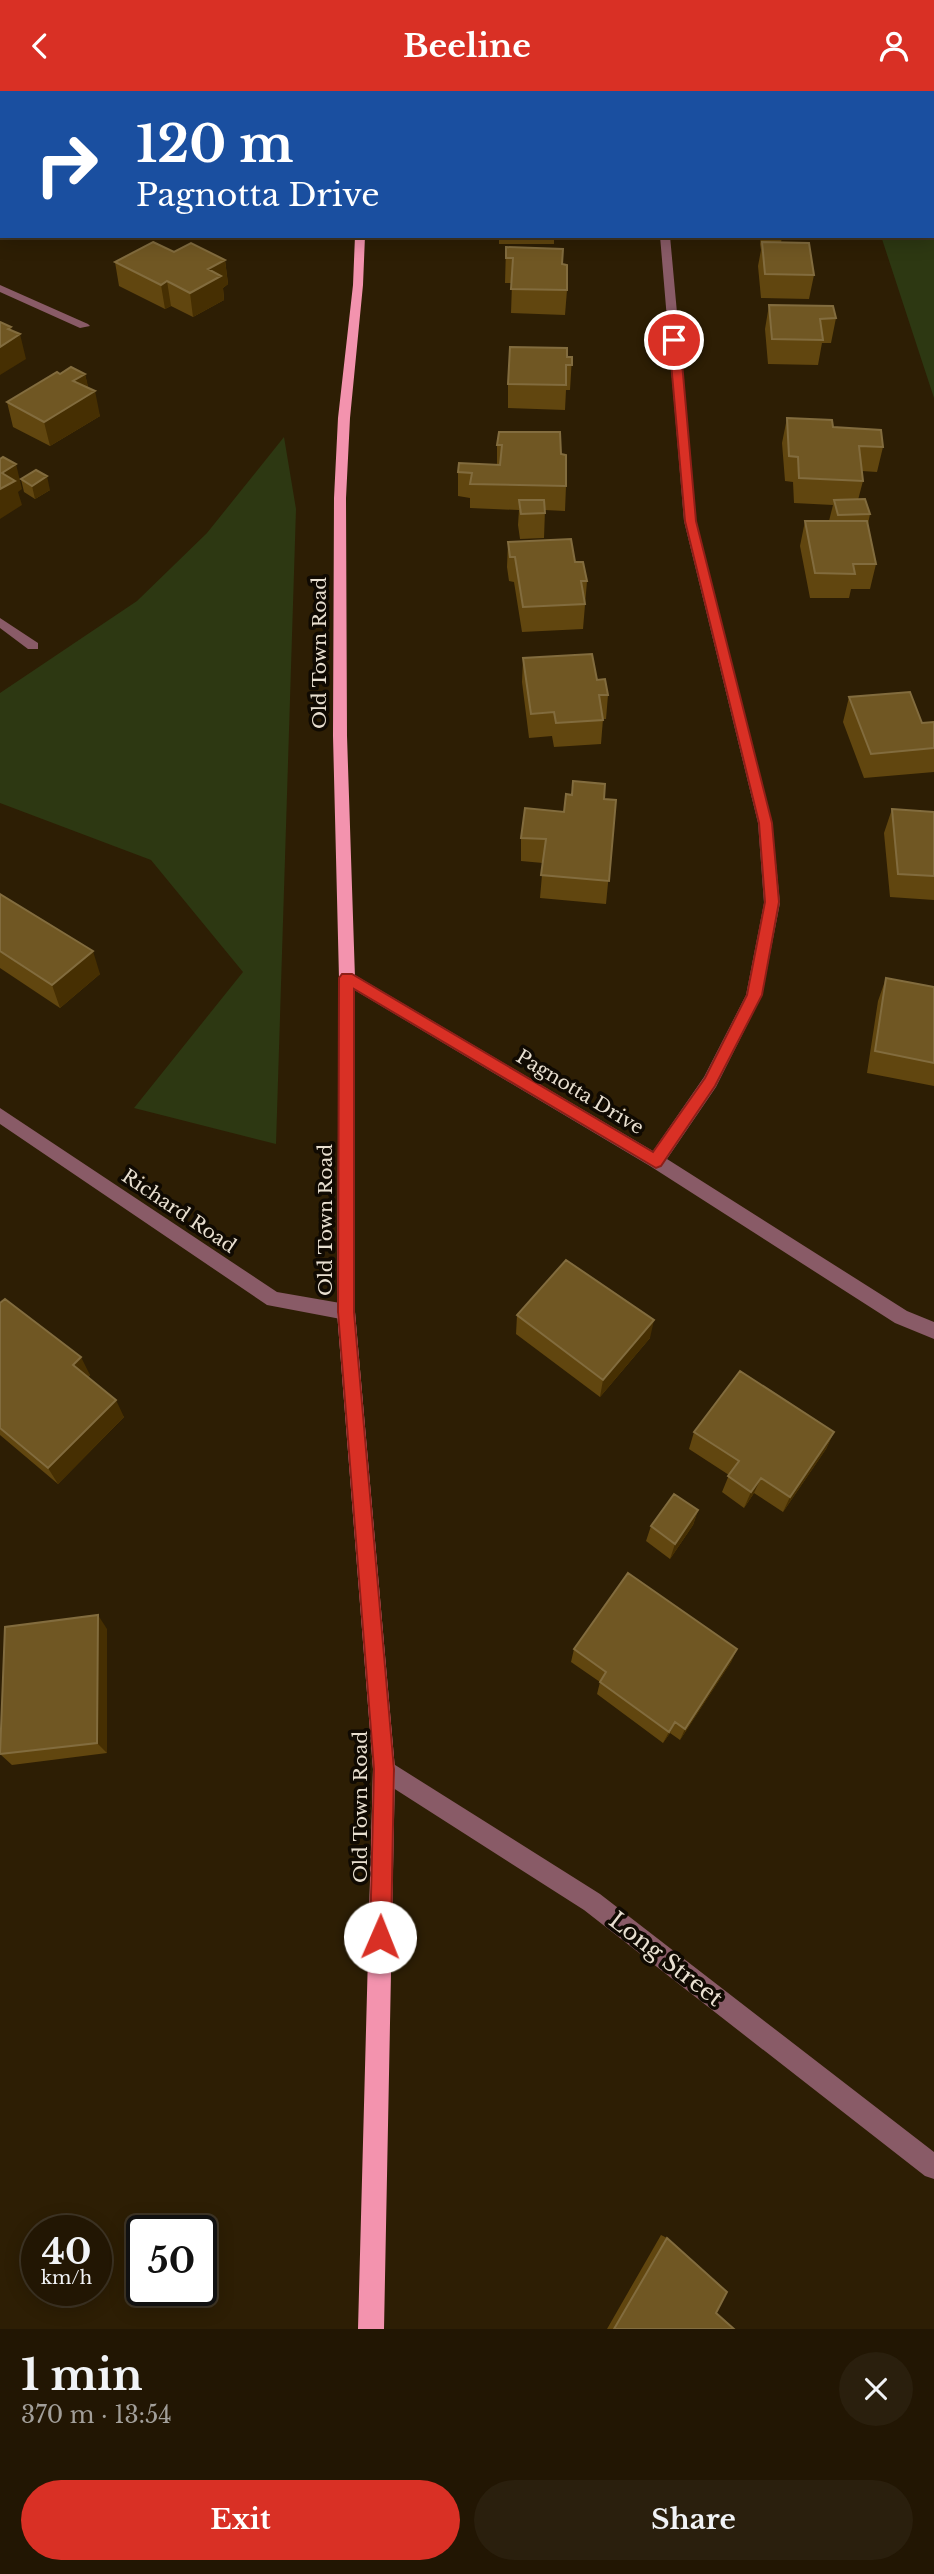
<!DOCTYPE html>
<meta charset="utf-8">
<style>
body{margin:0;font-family:"Libre Baskerville",serif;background:#2a1f0d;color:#f1f3f6;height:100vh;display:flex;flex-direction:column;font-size:26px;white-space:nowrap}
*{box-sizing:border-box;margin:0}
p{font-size:23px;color:#a29f9a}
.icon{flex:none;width:38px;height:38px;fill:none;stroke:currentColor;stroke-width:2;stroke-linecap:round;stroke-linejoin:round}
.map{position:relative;height:2238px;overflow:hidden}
.sheet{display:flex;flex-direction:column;background:#221603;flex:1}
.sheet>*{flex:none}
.guide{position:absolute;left:0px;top:0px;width:934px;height:147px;box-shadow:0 4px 18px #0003,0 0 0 2px #3f3525;background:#1a4fa0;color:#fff;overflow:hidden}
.speed{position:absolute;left:21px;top:2124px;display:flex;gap:14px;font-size:35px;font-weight:700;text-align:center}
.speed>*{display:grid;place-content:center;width:91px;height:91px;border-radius:50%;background:#221603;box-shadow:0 4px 18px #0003,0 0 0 2px #3f3525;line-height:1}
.speed small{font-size:18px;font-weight:400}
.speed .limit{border:4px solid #111;border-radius:10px;background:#fff;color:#111}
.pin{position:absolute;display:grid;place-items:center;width:60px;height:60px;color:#fff;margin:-30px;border:4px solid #fff;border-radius:50%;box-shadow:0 2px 7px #0007}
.me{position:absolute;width:77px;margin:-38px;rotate:1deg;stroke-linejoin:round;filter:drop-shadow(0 0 5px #0008)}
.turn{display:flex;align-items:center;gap:24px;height:147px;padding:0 21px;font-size:32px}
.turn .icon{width:91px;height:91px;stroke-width:2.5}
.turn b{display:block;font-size:49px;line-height:60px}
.round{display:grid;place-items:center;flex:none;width:74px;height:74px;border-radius:37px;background:#2a1f0d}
.head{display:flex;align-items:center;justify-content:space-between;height:119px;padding:0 21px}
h1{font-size:42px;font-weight:700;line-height:52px}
.action{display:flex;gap:14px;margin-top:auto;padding:14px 21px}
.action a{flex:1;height:80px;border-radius:42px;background:#d93025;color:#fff;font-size:28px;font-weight:700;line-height:80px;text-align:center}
.action a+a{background:#2a1f0d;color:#f1f3f6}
header{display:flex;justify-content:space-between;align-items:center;height:91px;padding:0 21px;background:#d93025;color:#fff;font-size:32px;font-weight:700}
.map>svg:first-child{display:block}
</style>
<header><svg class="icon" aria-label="back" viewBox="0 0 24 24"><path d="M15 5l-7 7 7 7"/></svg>Beeline<svg class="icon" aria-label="person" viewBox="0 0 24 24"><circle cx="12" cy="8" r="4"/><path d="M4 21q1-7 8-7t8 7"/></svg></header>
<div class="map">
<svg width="934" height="2238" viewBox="0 0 934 2238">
<rect width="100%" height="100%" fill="#2d1e04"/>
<path fill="#2d3812" d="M 833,0 L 934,0 L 934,307 L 881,145 L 933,145 L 933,2 Z
M 284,346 L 296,418 L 276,1053 L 134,1017 L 243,881 L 151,769 L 0,712 L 0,602 L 137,510 L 207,442 Z"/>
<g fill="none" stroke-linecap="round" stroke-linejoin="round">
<path fill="#895b67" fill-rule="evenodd" d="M 66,0 L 78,0 L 80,2 L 68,2 Z
M 619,0 L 629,0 L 629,2 L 619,2 Z
M 660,145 L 670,145 L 696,430 L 772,732 L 780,812 L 762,904 L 716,996 L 667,1068 L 907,1220 L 934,1231 L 934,1248 L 895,1232 L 650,1075 L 341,891 L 339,887 L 347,881 L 353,883 L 653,1060 L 704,986 L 746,904 L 764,812 L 758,732 L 684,430 Z
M 0,194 L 88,233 L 90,235 L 80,237 L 0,201 Z
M 0,527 L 38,552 L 38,558 L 28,558 L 0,537 Z
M 0,1017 L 277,1201 L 346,1213 L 352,1215 L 355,1221 L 352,1227 L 346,1229 L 267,1214 L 0,1033 Z
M 384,1667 L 600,1803 L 934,2061 L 934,2088 L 925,2085 L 584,1819 L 376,1686 L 373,1678 L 376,1670 Z"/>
<path fill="#f393ae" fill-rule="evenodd" d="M 349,0 L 359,0 L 359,2 L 349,2 Z
M 355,145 L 365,145 L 363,194 L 350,327 L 346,407 L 347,645 L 355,887 L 355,1221 L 395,1678 L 384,2238 L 358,2238 L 373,1678 L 337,1221 L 339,887 L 333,645 L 334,407 L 338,327 L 353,194 Z"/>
</g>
<path fill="#61460f" d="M 480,0 L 544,0 L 544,2 L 480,2 Z
M 499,145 L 554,145 L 554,153 L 499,153 Z
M 761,145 L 782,145 L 781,152 L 814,184 L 809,208 L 761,207 L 758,175 L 761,159 L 760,153 Z
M 506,156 L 567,199 L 565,224 L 511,222 L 512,192 L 505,192 Z
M 174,161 L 225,169 L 228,193 L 223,197 L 224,209 L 193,226 L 171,215 L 165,218 L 119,195 L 115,171 Z
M 769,214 L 836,227 L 831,252 L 822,252 L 818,274 L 768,273 L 765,238 Z
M 567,266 L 572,266 L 570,299 L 566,299 L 565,319 L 508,317 L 508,293 Z
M 60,283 L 85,283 L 88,297 L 100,325 L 50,355 L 13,336 L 7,311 Z
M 787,327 L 833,336 L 883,356 L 877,381 L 862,380 L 863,390 L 858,409 L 870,423 L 868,433 L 876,473 L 870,498 L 851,498 L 849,507 L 810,507 L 800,455 L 805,430 L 829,430 L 833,414 L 794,412 L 793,391 L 785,390 L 782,352 Z
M 497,354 L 561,363 L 566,395 L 565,420 L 545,419 L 544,447 L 520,448 L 518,434 L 519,419 L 470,417 L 470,407 L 458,405 L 458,381 L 497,373 Z
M 21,388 L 50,399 L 35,408 L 24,401 Z
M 508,451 L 575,471 L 587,490 L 583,538 L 522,541 L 514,491 L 509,490 L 507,476 Z
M 523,567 L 597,589 L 608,604 L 606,628 L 603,628 L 601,653 L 554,656 L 552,645 L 529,647 L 522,591 Z
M 849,606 L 922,632 L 934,631 L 934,681 L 864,687 L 843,631 Z
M 572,704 L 616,709 L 606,813 L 540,807 L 543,772 L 521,770 L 521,747 L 564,721 Z
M 892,718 L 934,721 L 934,809 L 890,806 L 884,742 Z
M 0,803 L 100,883 L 60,917 L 0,877 Z
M 886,887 L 934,896 L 934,995 L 867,982 L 878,910 Z
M 0,1212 L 90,1284 L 88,1286 L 124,1326 L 58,1393 L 0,1344 Z
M 517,1224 L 650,1247 L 600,1306 L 516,1243 Z
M 694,1341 L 834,1341 L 826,1358 L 783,1421 L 754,1402 L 744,1417 L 722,1401 L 729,1384 L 689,1358 Z
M 698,1419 L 693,1434 L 670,1468 L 646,1450 L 651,1435 Z
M 107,1538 L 107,1662 L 12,1674 L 0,1663 Z
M 574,1558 L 737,1558 L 731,1571 L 680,1649 L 670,1642 L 663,1652 L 597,1603 L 600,1591 L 571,1571 Z
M 661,2144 L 667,2147 L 716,2222 L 734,2238 L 607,2238 Z"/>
<path fill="#462f02" d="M 0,0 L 10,0 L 10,2 L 2,2 L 2,18 L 0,19 Z
M 2,65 L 2,92 L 0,93 L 0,66 Z
M 225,169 L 228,193 L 223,197 L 224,209 L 193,226 L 190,202 L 208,178 Z
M 167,190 L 171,215 L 165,218 L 161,194 Z
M 11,236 L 14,247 L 20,243 L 26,268 L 0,284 L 0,256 L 8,238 Z
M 85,283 L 90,303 L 95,300 L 100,325 L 50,355 L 44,331 L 73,290 Z
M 16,373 L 22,398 L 18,401 L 22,414 L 0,428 L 0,398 L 2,382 Z
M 47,385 L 50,399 L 35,408 L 32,395 Z
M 93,860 L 100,883 L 60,917 L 52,894 Z
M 654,1229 L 650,1247 L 600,1306 L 603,1289 Z
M 81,1266 L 90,1284 L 82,1291 L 73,1274 Z
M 116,1309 L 124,1326 L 58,1393 L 48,1377 Z
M 834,1341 L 826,1358 L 783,1421 L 790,1406 Z
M 761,1387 L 754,1402 L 744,1417 L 751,1401 Z
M 698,1419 L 693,1434 L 670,1468 L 675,1453 Z
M 98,1524 L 107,1538 L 107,1662 L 97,1652 Z
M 737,1558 L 731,1571 L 680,1649 L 685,1638 Z
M 675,1631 L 670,1642 L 663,1652 L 669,1641 Z"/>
<path fill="#705723" stroke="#826c3e" stroke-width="2" d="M 726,0 L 771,0 L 772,2 L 724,2 L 726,1 Z
M 153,151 L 174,161 L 191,152 L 225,169 L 208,178 L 221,185 L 190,202 L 167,190 L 161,194 L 115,171 Z
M 762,151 L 809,152 L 814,184 L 765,183 Z
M 506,156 L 563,158 L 562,173 L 567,174 L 567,199 L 511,198 L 513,167 L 506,167 Z
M 769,214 L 833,215 L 836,227 L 820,228 L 823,249 L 772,248 Z
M 0,231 L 11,236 L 8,238 L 20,243 L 0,256 Z
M 510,256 L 567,257 L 567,266 L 572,266 L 572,274 L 566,274 L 566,294 L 508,293 Z
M 71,276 L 85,283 L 73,290 L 95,300 L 44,331 L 7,311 L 57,281 L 60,283 Z
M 787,327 L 832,329 L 833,336 L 881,339 L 883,356 L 859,355 L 863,390 L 799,387 L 798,366 L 789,365 Z
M 499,341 L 560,341 L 561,363 L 566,364 L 566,395 L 470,393 L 472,382 L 458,381 L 459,372 L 500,374 L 502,354 L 497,354 Z
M 3,366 L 16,373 L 2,382 L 15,390 L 0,398 L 0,368 Z
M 36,379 L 47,385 L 32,395 L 21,388 Z
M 865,408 L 870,423 L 838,424 L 834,409 Z
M 519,409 L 544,409 L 545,422 L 521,423 Z
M 805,430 L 867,430 L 876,473 L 853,473 L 855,483 L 815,482 Z
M 571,448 L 575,471 L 583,471 L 587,490 L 581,490 L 585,513 L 523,516 L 515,466 L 510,466 L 508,451 Z
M 592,563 L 597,589 L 605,588 L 608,604 L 599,604 L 603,629 L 556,632 L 554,621 L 531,623 L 523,567 Z
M 910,601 L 922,632 L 934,631 L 934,657 L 871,663 L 849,606 Z
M 573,690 L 605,693 L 604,708 L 616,709 L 609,790 L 541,784 L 546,748 L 521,747 L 525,717 L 564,721 L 566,703 L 572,704 Z
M 892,718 L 934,721 L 934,785 L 898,783 Z
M 0,803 L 93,860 L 52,894 L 0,860 Z
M 886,887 L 934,896 L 934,972 L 875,960 Z
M 566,1169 L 654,1229 L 603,1289 L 517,1224 Z
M 5,1208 L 81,1266 L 73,1274 L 116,1309 L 48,1377 L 0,1337 L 0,1212 Z
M 740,1280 L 834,1341 L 790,1406 L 761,1387 L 751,1401 L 728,1385 L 739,1370 L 694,1341 Z
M 674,1403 L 698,1419 L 675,1453 L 651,1435 Z
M 628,1482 L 737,1558 L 685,1638 L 675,1631 L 669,1641 L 600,1591 L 606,1581 L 574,1558 Z
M 98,1524 L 97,1652 L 0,1663 L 5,1536 Z
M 667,2147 L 727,2201 L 716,2222 L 734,2238 L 614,2238 Z"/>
<path fill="#d93025" stroke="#8d1f18" stroke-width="2" d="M 674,246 L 680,249 L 696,430 L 772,732 L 779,811 L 762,904 L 715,995 L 661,1075 L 656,1077 L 354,898 L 354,1221 L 394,1678 L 391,1846 L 388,1853 L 380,1856 L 373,1853 L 370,1846 L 374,1678 L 338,1221 L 339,887 L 342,883 L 352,883 L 653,1061 L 705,987 L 747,904 L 765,811 L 759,732 L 685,430 L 669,249 Z"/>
<g text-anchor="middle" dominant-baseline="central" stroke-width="7" stroke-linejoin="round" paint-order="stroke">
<g font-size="19" fill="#e8dfd0" stroke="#100a02">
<text transform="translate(319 562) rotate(-90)">Old Town Road</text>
<text transform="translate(580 1001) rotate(31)">Pagnotta Drive</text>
<text transform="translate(179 1120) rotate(34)">Richard Road</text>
<text transform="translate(325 1129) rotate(-90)">Old Town Road</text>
<text transform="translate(360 1716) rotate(-90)">Old Town Road</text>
</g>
<g font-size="23" fill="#e8dfd0" stroke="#100a02">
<text transform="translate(666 1868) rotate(38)">Long Street</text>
</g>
</g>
</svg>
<div class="speed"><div>40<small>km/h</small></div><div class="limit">50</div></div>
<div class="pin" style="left:674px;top:249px;background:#d93025"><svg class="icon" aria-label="arrive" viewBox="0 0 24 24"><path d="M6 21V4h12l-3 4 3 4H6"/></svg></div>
<svg class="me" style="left:380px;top:1846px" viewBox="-20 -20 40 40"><circle r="19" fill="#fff"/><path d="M0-13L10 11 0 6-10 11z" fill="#d93025"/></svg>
<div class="guide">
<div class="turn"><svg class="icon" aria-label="right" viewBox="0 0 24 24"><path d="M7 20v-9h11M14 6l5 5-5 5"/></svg><div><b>120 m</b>Pagnotta Drive</div></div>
</div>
</div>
<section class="sheet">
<div class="head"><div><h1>1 min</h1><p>370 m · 13:54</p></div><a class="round"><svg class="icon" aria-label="close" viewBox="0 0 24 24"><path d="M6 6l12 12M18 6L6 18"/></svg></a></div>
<div class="action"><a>Exit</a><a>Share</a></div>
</section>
